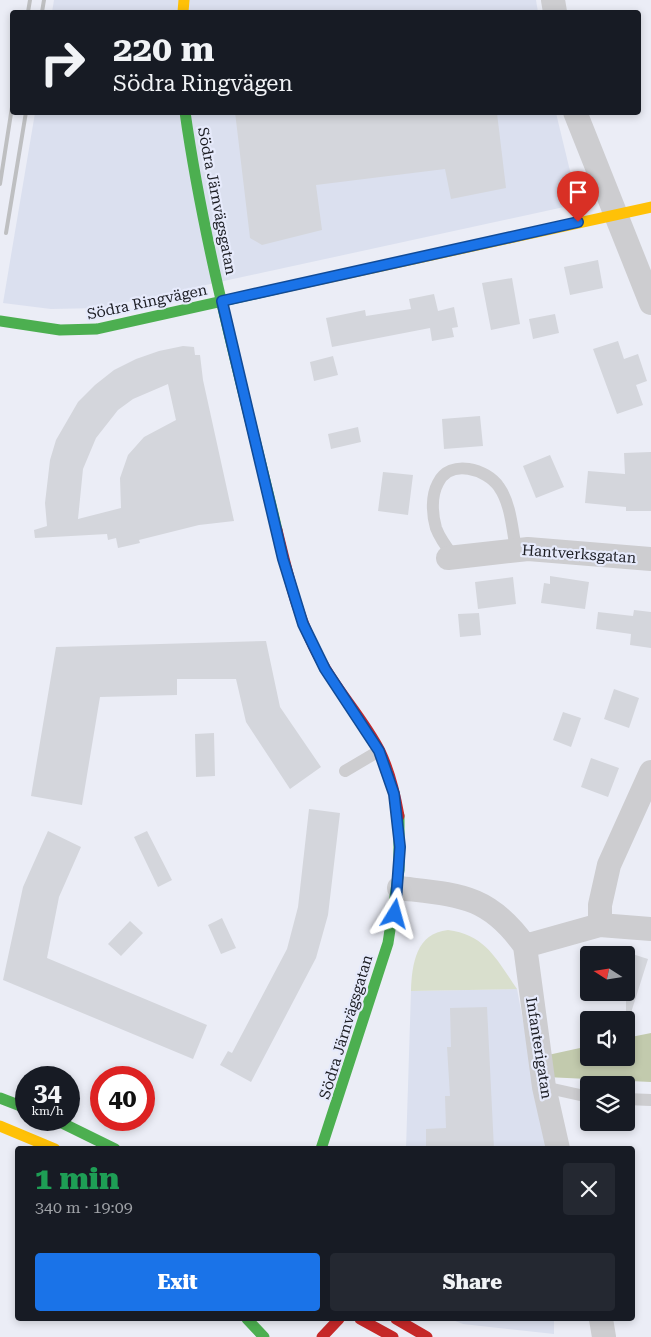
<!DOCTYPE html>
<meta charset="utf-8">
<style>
body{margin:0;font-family:"Roboto Serif",serif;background:#242831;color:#f1f3f6;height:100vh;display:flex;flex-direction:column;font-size:19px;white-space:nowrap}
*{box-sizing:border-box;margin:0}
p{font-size:16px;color:#9ea1a6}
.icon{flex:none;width:28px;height:28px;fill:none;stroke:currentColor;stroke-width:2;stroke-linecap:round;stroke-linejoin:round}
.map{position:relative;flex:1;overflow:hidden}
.drawer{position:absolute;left:15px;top:1146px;width:620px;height:175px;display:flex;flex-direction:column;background:#171b24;border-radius:5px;box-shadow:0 2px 8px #0003}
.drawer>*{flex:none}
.hud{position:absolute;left:10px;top:10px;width:631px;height:105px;border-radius:5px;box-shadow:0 2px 8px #0003;background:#171b24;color:#f1f3f6;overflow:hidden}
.needle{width:32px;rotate:282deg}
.buttons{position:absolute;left:580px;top:946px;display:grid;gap:10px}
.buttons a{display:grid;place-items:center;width:55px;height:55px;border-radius:5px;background:#171b24;box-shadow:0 2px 8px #0003;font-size:25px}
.speed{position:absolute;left:15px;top:1066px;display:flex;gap:10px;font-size:25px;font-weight:700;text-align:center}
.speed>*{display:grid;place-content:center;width:65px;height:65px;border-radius:50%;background:#171b24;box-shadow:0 2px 8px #0003;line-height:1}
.speed small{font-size:12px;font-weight:400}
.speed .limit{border:8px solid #d22;background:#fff;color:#111}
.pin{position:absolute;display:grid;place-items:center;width:42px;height:42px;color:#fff;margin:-51px -21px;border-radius:50% 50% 50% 0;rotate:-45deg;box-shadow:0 0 5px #0007}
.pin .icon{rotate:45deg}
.me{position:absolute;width:55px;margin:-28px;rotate:8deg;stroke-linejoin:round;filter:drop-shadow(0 0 4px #0008)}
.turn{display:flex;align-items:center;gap:18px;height:105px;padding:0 20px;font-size:22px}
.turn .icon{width:65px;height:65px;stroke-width:2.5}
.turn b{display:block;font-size:35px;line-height:42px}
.round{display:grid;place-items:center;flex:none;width:52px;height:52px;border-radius:5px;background:#242831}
.head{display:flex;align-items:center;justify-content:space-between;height:85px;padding:0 20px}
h1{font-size:30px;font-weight:800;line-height:38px;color:#1e9e55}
.primary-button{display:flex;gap:10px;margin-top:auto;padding:10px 20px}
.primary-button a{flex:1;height:58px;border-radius:5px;background:#1a73e8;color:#fff;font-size:20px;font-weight:800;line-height:58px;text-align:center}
.primary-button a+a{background:#242831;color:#f1f3f6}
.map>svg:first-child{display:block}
</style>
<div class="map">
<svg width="651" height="1337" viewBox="0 0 651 1337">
<rect width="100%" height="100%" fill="#ebedf6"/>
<path fill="#dbe0ef" d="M 54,0 L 536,0 L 538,12 L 52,12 Z
M 35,113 L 556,113 L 578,204 L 100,308 L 51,309 L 3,303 Z
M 517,989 L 547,1149 L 406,1149 L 411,991 Z
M 450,1319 L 554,1319 L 554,1334 L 463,1324 Z"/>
<path fill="#d9dfcd" d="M 448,930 C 486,935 497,960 517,989 L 411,991 C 412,964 416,933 448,930 Z"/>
<path fill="#c2caad" d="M 651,1033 L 651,1082 L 546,1077 L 548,1055 L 589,1046 L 589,1058 L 626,1058 L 626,1038 Z"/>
<path fill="#d4d6dc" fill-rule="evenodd" d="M 235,112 L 482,112 L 482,115 L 497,113 L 506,188 L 451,199 L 445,169 L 316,185 L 322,230 L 262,245 L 250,238 Z
M 598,260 L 603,288 L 570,295 L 564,267 Z
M 512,278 L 520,324 L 491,330 L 482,283 Z
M 434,294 L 438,311 L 454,307 L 458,327 L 452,328 L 454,337 L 432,341 L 430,328 L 332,347 L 326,318 L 365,310 L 366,316 L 411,309 L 409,299 Z
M 555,314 L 559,333 L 533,339 L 529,319 Z
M 618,341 L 624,359 L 638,354 L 647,381 L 636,385 L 643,405 L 617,414 L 593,349 Z
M 183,346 L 194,347 L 195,355 L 200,355 L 203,380 L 234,521 L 199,525 L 139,540 L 140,543 L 118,548 L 116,538 L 108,540 L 107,534 L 35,538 L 34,530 L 47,526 L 45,503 L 50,460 L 56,440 L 78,402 L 95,385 L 114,370 L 136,359 L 159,351 ZM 168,384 L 176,420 L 144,437 L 128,455 L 120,478 L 121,508 L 78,519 L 83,469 L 96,438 L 118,410 L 133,399 Z
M 333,356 L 338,375 L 314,381 L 310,362 Z
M 480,416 L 483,446 L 444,449 L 442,419 Z
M 358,427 L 361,442 L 331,449 L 328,434 Z
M 651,452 L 651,511 L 626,511 L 626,507 L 585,503 L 588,471 L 625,474 L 624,453 Z
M 550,455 L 564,487 L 536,498 L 523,466 Z
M 383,472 L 413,475 L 408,515 L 378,511 Z
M 550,576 L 589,582 L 585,609 L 541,603 L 544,583 L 550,584 Z
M 513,577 L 516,604 L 478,609 L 475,582 Z
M 634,610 L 651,612 L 651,648 L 630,645 L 631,634 L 596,629 L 598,612 L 633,616 Z
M 479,613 L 481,635 L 460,637 L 458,614 Z
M 266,641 L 280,707 L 321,767 L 290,789 L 246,722 L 236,679 L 177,679 L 177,695 L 100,697 L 82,805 L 31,796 L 56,647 Z
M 614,689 L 639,698 L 629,728 L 604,719 Z
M 563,712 L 581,718 L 571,747 L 553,740 Z
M 214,733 L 215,776 L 196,777 L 195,734 Z
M 591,758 L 619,768 L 608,797 L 581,787 Z
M 309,809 L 340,813 L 328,915 L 316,958 L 251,1082 L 220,1065 L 228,1051 L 232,1053 L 287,949 L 298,907 Z
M 48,831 L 81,847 L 59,897 L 47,958 L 207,1025 L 193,1059 L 3,980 L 23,887 Z
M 147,831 L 172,880 L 158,887 L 134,837 Z
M 222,918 L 236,948 L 221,954 L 208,925 Z
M 130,921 L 143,933 L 121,956 L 108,944 Z
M 626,952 L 648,959 L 630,1016 L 626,1016 Z
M 487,1007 L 494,1149 L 426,1149 L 426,1129 L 446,1128 L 445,1096 L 450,1096 L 447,1047 L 451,1047 L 450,1008 Z"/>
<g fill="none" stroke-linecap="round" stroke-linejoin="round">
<path stroke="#cdcdd0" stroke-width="12" d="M 454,557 C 447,548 440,539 436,528 C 432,514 431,496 438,483 C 450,458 487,469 499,487 C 511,504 512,529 516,549
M 345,771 L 379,751
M 544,1087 L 589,1097
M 626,1099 L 651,1100"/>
<path stroke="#cdcdd0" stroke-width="24" d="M 553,0 L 555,12
M 575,112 L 651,303
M 448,558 L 528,549 L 651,559
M 399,888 C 458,895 488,894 525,946
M 600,925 L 600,905 L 609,865 L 651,772
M 525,946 L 544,1087 L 558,1149
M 525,946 L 600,925 L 651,929
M 601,1319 L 604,1337"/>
<path stroke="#4caf50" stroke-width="11" d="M 185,112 C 205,253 244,391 277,530
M 0,321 L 60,330 L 97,329 L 277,289
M 0,1098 L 26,1108
M 56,1120 L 115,1149
M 321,1149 L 388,943 L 399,870 L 399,816
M 247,1319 L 264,1337"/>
<path stroke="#ffc107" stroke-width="11" d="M 183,12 L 184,0
M 277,289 L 651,207
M 0,1126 L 55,1149"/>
<path stroke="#c62828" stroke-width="11" d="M 277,530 C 288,574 297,618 320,659 C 337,691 363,718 380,751 C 390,772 395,793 399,816
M 360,1319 L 393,1337
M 396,1319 L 427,1337
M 322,1337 L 339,1319"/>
<path stroke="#bebfc1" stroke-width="4" d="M 28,12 L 30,0
M 42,12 L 44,0
M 0,184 L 12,107
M 6,233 L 26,112"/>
</g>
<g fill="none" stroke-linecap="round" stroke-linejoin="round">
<defs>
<path id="route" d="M 395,914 L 400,847 L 394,794 L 379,751 L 325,669 L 303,624 L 283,559 L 222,301 L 578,222"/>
</defs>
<use href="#route" stroke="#114b97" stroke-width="12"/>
<use href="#route" stroke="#1a73e8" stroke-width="9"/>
</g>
<g text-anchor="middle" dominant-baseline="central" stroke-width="4.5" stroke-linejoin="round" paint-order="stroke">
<g font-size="15" fill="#1c1d23" stroke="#e6eafb">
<text transform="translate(217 201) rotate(79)">Södra Järnvägsgatan</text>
<text transform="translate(147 302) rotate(-12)">Södra Ringvägen</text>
<text transform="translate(579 554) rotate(4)">Hantverksgatan</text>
<text transform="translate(346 1027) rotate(-73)">Södra Järnvägsgatan</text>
<text transform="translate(539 1048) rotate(81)">Infanterigatan</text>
</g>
</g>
</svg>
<div class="buttons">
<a><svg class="needle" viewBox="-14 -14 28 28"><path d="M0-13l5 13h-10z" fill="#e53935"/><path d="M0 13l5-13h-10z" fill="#9ea1a6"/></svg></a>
<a><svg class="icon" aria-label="sound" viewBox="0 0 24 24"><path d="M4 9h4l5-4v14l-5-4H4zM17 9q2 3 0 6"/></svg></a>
<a><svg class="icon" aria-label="layers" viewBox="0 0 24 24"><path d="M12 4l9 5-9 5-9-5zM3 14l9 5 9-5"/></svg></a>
</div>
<div class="speed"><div>34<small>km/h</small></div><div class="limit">40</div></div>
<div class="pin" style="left:578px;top:222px;background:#d93025"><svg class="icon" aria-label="arrive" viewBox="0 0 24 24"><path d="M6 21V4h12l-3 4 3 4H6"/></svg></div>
<svg class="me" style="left:395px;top:914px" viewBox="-20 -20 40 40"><path d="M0-17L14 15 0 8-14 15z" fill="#1a73e8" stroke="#fff" stroke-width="4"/></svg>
<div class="hud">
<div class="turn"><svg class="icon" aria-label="right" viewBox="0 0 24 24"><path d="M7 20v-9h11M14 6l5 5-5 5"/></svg><div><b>220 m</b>Södra Ringvägen</div></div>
</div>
<section class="drawer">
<div class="head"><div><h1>1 min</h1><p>340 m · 19:09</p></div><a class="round"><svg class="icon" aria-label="close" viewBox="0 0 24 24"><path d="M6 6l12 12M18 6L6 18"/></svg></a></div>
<div class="primary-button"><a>Exit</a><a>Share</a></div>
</section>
</div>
